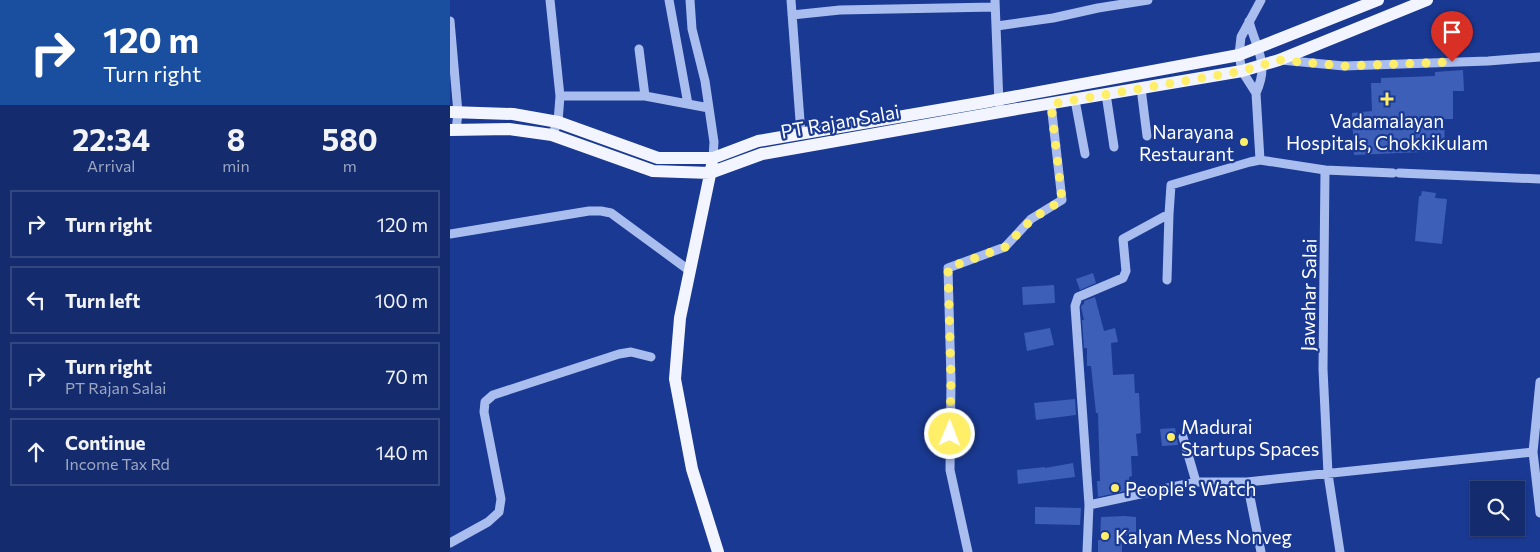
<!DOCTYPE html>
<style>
body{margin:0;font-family:Commissioner,sans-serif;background:#213776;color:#f1f3f6;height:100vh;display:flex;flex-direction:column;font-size:19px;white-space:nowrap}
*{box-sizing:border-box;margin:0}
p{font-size:16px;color:#9da7c2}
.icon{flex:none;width:28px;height:28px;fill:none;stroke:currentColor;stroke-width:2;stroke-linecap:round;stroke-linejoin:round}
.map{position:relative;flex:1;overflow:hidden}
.sheet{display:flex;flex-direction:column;background:#142b6e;width:450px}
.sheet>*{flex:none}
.top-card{background:#1a4fa0;color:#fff;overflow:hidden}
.buttons{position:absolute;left:1020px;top:481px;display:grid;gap:10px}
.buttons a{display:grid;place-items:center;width:55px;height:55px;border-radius:0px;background:#142b6e;box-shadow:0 1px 4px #0004,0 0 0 1px #334781;font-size:25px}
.pin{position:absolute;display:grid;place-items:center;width:42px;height:42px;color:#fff;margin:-51px -21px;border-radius:50% 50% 50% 0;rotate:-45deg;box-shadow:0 0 5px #0007}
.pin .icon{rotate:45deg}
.me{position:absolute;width:55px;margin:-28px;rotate:1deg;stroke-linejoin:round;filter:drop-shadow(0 0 4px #0008)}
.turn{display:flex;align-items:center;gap:18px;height:105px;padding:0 20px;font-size:22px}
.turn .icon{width:65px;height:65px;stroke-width:2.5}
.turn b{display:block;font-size:35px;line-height:42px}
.eta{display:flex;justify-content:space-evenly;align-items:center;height:85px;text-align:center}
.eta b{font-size:30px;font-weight:700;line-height:35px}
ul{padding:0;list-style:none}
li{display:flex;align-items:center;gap:15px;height:68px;margin:0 10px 8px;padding:0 10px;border:2px solid #334781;border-radius:0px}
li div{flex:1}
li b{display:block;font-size:19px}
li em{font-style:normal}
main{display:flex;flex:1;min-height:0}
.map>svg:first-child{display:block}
</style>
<main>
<section class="sheet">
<div class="top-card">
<div class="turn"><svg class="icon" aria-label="right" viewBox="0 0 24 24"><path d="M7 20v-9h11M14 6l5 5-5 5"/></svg><div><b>120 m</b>Turn right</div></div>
</div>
<div class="eta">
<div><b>22:34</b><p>Arrival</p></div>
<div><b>8</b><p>min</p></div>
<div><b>580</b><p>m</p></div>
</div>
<ul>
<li><svg class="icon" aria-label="right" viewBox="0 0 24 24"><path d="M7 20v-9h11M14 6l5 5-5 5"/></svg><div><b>Turn right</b></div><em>120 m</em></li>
<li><svg class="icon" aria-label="left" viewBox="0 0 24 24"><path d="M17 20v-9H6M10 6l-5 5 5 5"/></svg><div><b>Turn left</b></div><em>100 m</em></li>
<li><svg class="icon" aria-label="right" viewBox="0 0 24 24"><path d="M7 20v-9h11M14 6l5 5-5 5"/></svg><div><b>Turn right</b><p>PT Rajan Salai</p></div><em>70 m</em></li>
<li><svg class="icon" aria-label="ahead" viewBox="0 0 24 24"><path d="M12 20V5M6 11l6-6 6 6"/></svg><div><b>Continue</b><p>Income Tax Rd</p></div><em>140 m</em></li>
</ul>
</section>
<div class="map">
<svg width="1090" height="552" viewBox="0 0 1090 552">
<rect width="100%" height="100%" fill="#1a3992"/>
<path fill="#3e5fb8" d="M 1013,70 L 1014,91 L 1003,91 L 1003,119 L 994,119 L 995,151 L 904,155 L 902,113 L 922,111 L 921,83 L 931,83 L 931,78 L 985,76 L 985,72 Z
M 972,191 L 986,193 L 985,198 L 997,199 L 992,244 L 965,241 L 969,196 L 971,196 Z
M 643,273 L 646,283 L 630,290 L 626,279 Z
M 604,285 L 605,303 L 573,305 L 572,287 Z
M 645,297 L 654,331 L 665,328 L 668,342 L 661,343 L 663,375 L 684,374 L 685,393 L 689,393 L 691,433 L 686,434 L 688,456 L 681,456 L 682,476 L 679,477 L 680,490 L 648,497 L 647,481 L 650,481 L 648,413 L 646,413 L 641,366 L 637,366 L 637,348 L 634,348 L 632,320 L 634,320 L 631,307 L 632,305 L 634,304 L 634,301 Z
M 600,328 L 604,345 L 577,351 L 574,333 Z
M 625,399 L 626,415 L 586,420 L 584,403 Z
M 725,428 L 728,445 L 712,446 L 710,429 Z
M 623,463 L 625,477 L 568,484 L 567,470 L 595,467 L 595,468 Z
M 585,507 L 631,508 L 630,525 L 585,524 Z
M 674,516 L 686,517 L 686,536 L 672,535 L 672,552 L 648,552 L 648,540 L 650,540 L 651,517 Z"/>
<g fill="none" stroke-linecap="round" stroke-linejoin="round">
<path stroke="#aabdef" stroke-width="9" d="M 100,0 L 110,96 L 108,122 L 102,135
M 219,0 L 238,104
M 240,0 L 242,29 L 255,81 L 264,142 L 263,158
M 341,0 L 351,134
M 545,0 L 549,104
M 811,0 L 791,37 L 789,55 L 792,71 L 806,93 L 810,160 L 875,170 L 873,369 L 878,474 L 890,552
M 342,15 L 390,10 L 545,7
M 0,21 L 8,113 L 6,130
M 799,21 C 806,49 820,63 806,93
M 547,26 L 603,18 L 648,8 L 698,0
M 189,49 L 195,96
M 831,60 L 894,66 L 1038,61 L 1090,57
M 691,88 L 697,136
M 656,94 L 664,147
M 110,96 L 195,96 L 259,108
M 625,100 L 635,154
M 875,170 L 943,173
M 949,173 L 1090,179
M 0,234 L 139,211 L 151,211 L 161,213 L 240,271
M 717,280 L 719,214
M 1090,382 L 1083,452 L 1090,513
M 733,437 L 746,482
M 797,482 L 811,552
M 639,505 L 746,482 L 797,482 L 1083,452
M 0,543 L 38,522 L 49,512 L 51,499 L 34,412 L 35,402 L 43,395 L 169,354 L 181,352 L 201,357
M 518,552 L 500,470 L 501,380 L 498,268 L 555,247 L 581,219 L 612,200 L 601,104
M 637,552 L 639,505 L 625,306 L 628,297 L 673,278 L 676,271 L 673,239 L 719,214 L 721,185 L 800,162 L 810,160"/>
<path stroke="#f2f5ff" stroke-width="12" d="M 0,112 L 63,114 L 108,122 L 208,158 L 263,158 L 308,141 L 535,102 L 789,55 L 928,0
M 0,130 L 59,129 L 102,135 L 203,171 L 260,173 L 312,154 L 550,112 L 792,71 L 829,60 L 977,0
M 262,165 L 230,318 L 225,379 L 242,469 L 268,552"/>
</g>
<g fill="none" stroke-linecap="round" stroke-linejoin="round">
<path stroke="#ffee68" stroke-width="9" stroke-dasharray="0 16.2" d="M 500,434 L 501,380 L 498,268 L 555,247 L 582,219 L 612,200 L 601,104 L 792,71 L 829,60 L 894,66 L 1002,62"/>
</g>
<g fill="#ffee68" stroke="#1a3992" stroke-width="2">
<path d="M934.5 91.5h5v5h5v5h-5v5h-5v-5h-5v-5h5z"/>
<circle cx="794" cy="142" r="5"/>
<circle cx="721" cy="437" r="5"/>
<circle cx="665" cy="488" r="5"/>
<circle cx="655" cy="536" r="5"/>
</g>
<g text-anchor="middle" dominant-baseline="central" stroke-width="4.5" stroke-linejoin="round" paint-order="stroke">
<g font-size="19" fill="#fff" stroke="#1a3992" text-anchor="start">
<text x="937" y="120" text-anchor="middle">Vadamalayan<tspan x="937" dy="22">Hospitals, Chokkikulam</tspan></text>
<text x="784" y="131" text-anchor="end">Narayana<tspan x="784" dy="22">Restaurant</tspan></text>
<text x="731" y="426">Madurai<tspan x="731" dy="22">Startups Spaces</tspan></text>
<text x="675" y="488">People's Watch</text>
<text x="665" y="536">Kalyan Mess Nonveg</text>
</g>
<g font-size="19" fill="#fff" stroke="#1a3992">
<text transform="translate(390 121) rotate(-10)">PT Rajan Salai</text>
<text transform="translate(858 295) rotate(-89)">Jawahar Salai</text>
</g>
</g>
</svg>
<div class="buttons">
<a><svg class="icon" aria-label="search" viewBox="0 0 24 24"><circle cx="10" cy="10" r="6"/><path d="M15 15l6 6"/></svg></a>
</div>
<div class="pin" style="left:1002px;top:62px;background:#d93025"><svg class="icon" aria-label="arrive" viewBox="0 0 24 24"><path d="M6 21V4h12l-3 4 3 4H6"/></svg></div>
<svg class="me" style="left:500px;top:434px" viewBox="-20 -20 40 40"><circle r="17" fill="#ffee68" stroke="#fff" stroke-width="3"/><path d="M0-11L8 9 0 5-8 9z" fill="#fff"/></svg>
</div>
</main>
